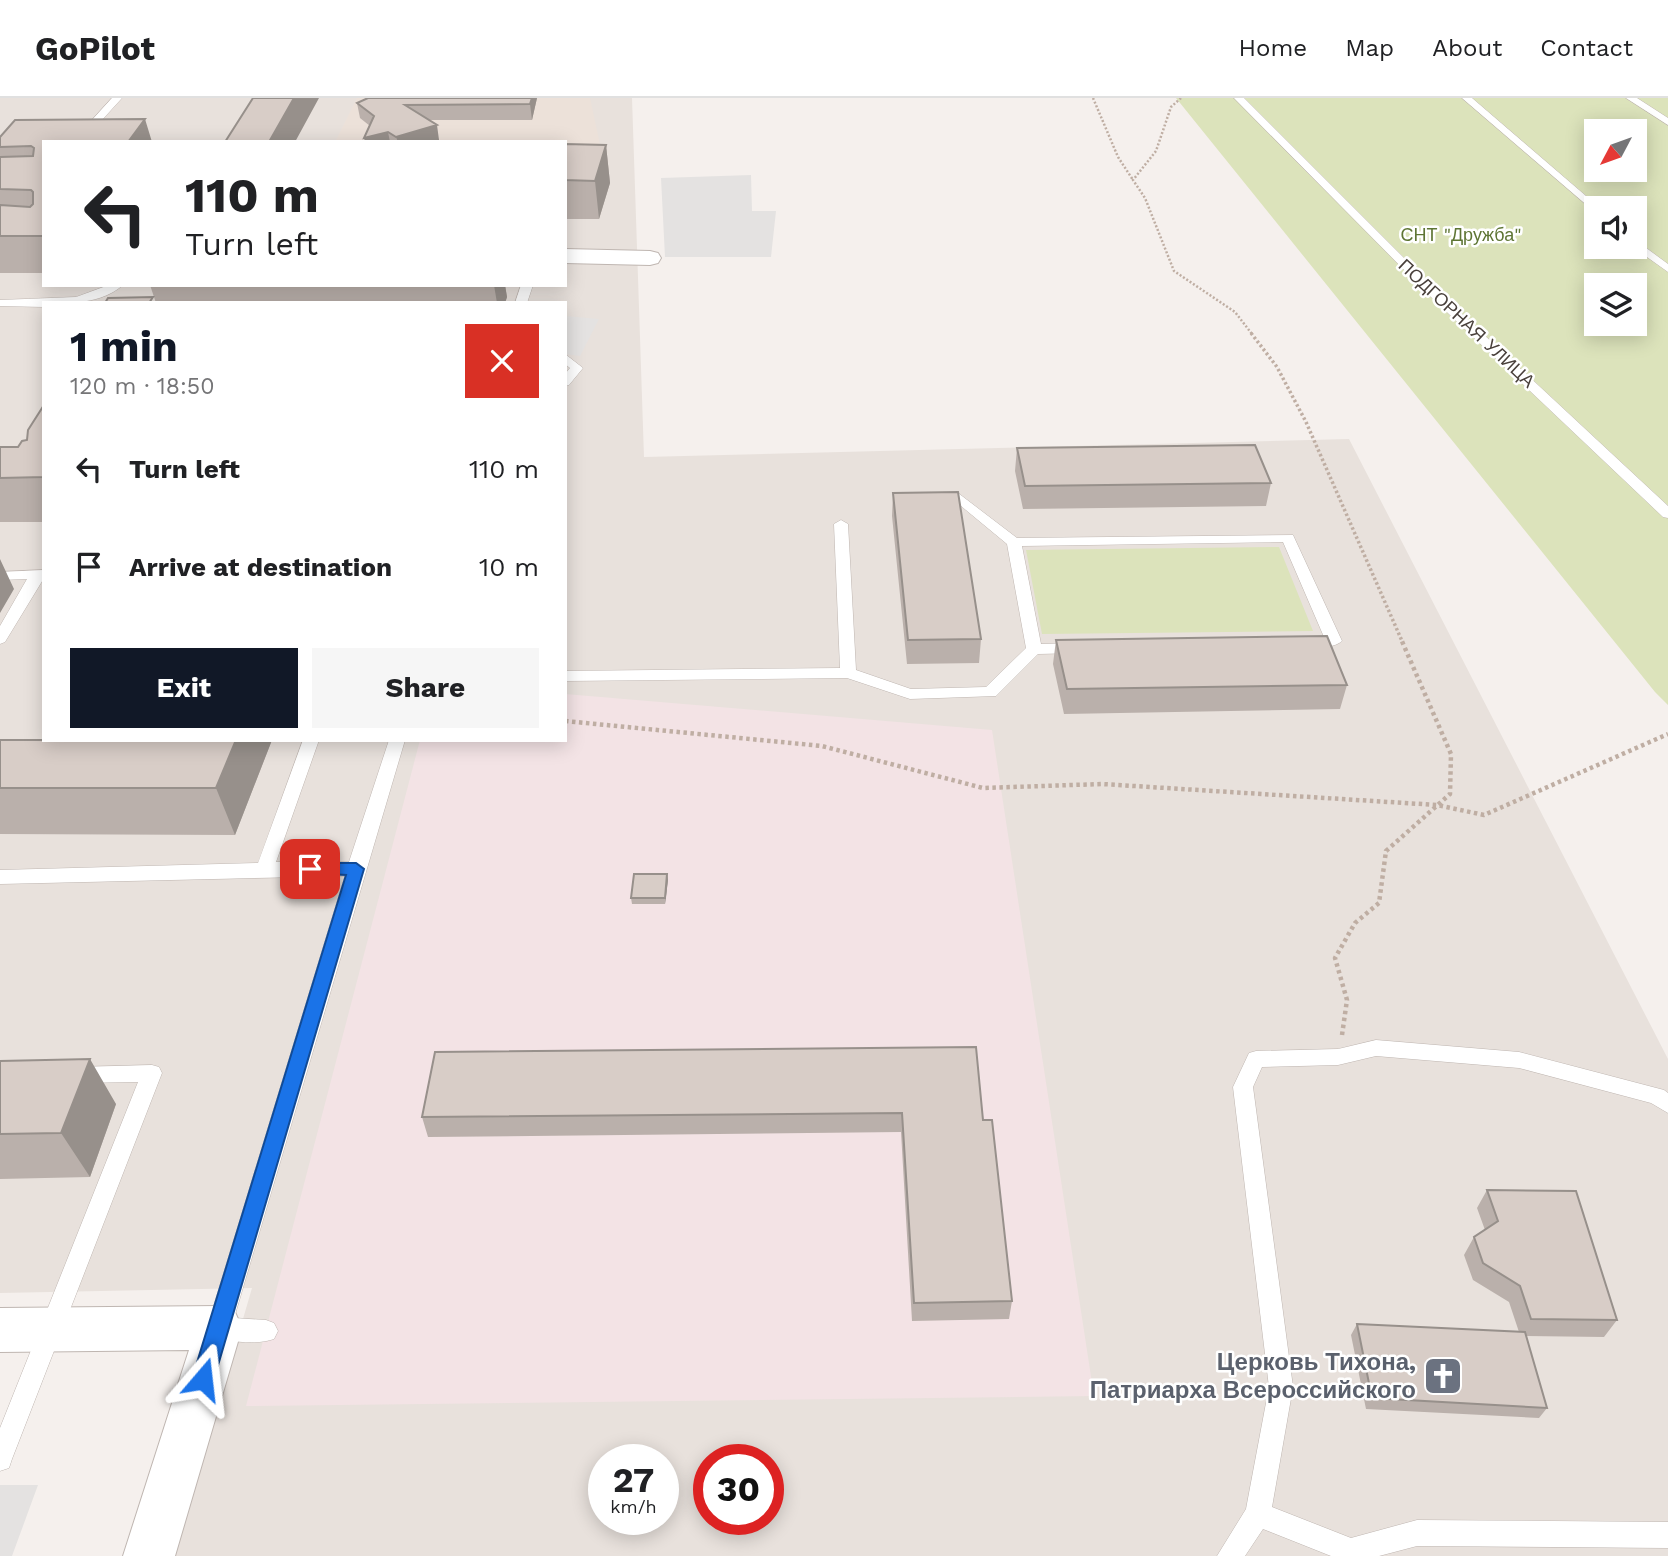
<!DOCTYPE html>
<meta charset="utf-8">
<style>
body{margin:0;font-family:"Work Sans",sans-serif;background:#f6f6f6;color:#202124;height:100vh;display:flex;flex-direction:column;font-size:26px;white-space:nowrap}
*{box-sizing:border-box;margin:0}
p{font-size:23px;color:#757577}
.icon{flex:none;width:38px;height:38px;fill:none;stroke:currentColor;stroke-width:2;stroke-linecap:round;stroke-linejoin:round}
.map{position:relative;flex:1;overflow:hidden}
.drawer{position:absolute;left:42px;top:203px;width:525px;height:441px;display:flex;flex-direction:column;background:#fff;border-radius:0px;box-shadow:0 4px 18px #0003}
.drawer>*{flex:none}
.banner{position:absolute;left:42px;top:42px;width:525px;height:147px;border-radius:0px;box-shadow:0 4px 18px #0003;background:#fff;color:#202124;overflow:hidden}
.needle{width:46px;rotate:229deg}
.buttons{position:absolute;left:1584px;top:21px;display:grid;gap:14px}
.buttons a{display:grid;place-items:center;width:63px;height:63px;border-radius:0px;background:#fff;box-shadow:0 4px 18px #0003;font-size:35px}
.speed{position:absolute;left:588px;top:1346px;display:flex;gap:14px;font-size:35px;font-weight:700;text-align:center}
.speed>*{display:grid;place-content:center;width:91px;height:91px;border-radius:50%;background:#fff;box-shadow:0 4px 18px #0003;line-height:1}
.speed small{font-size:18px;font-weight:400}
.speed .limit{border:10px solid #d22;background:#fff;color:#111}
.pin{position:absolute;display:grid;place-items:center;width:60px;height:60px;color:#fff;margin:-30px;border-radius:14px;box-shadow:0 4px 10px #0006}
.me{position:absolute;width:77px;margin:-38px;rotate:17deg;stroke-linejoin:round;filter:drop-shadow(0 0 5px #0008)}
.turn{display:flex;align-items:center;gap:24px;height:147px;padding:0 28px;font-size:32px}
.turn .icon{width:91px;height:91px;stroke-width:2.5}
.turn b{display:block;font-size:49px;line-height:60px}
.round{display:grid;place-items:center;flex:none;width:74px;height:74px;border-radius:0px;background:#f6f6f6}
.headline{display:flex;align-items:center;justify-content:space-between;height:119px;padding:0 28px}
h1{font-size:42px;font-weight:700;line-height:52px;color:#111827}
.cta{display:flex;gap:14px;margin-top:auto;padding:14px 28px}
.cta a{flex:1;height:80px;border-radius:0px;background:#111827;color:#fff;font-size:28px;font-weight:700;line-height:80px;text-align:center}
.cta a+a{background:#f6f6f6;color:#202124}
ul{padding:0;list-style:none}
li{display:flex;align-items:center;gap:21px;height:98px;padding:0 28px}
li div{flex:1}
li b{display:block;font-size:26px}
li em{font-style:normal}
header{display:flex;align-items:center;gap:42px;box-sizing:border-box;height:98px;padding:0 35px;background:#fff;border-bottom:2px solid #e0e0e0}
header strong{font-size:33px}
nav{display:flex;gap:38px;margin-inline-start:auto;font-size:24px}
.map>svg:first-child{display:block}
</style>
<header>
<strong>GoPilot</strong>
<nav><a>Home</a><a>Map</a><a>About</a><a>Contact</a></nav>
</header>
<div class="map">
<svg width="1668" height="1458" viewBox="0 0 1668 1458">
<rect width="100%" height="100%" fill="#f5f0ed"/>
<path fill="#e8e1dc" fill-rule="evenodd" d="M 0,0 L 632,0 L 644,359 L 1349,341 L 1668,961 L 1668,1458 L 174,1458 L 252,1190 L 0,1195 ZM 44,44 L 565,44 L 565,187 L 44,187 ZM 44,205 L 565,205 L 565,642 L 44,642 ZM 604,1362 L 663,1362 L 663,1421 L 604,1421 ZM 709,1362 L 768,1362 L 768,1421 L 709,1421 Z"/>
<path fill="#ece1d9" d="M 357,0 L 590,0 L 602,56 L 565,56 L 565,44 L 335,44 Z"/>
<path fill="#f3e3e5" d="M 565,596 L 992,632 L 1094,1298 L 246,1308 L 420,642 L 565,642 Z"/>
<path fill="#dce3bb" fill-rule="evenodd" d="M 1176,0 L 1668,0 L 1668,607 L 1655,594 ZM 1596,33 L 1634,33 L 1634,72 L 1596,72 ZM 1596,110 L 1634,110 L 1634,149 L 1596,149 ZM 1596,187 L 1634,187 L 1634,226 L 1596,226 Z
M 1279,449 L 1313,533 L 1042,536 L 1026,452 Z"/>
<path fill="#e4e2e1" d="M 751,77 L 752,113 L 776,113 L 771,159 L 665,159 L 661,80 Z
M 565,218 L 599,221 L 580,258 L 565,256 Z
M 0,1387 L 38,1387 L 12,1458 L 0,1458 Z"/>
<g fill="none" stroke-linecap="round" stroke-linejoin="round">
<defs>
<path id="service" d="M 112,0 L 122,0 L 82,44 L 72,44 Z
M 1234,0 L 1244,0 L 1439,195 L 1668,408 L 1668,420 L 1663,419 L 1431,199 Z
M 1462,0 L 1472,0 L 1600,110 L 1596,110 L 1596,115 Z
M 1626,0 L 1637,0 L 1668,20 L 1668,27 Z
M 1634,141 L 1668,166 L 1668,174 L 1633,149 Z
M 109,187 L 123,187 C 101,206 72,205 44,205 L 44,209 L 0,208 L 0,202 L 76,199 Z
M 521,187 L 533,187 L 527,205 L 515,205 Z
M 565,256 L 583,270 L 569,287 L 565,288 L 565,276 L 570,270 L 565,266 Z
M 958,395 L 1017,440 L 1293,437 L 1342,543 C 1333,551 1308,552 1299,544 L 1307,539 L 1324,539 L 1283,444 L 1022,448 L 1041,546 L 1077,545 L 1085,550 L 1077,555 L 1038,556 L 996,598 L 910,601 L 847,580 L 565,583 L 565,573 L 840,570 L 834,426 L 841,422 L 848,426 L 856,572 L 911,591 L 986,589 L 1026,550 L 1007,446 L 955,403 L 936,404 L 929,400 L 936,396 Z
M 44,472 L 44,480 L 5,544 L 0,546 L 0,528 L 27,481 L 0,482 L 0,474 Z
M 303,642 L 319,642 L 276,764 L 349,764 L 389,642 L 405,642 L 234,1220 L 266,1222 L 274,1225 L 278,1233 L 274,1241 C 258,1247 227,1244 211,1238 L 207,1230 L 345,778 L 0,786 L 0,772 L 258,765 Z
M 1376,942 L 1519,954 L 1664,992 L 1668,995 L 1668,1015 L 1651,1005 L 1519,970 L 1376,958 L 1338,967 L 1262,969 L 1253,989 L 1293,1289 L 1272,1409 L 1351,1440 L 1417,1422 L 1668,1424 L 1668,1450 L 1417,1448 L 1379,1458 L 1331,1458 L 1263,1431 L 1245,1458 L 1217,1458 L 1246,1411 L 1269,1289 L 1233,989 L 1249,955 L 1256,953 L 1338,951 Z
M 152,967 L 159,969 L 162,975 L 12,1361 L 9,1370 L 0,1373 L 0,1330 L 138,984 L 77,985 L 70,983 L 67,977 L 70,971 L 77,969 Z"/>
<path id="minor" d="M 565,151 L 650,153 L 658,155 L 661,160 L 658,165 L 650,167 L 565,165 Z
M 219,1208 L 235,1214 L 242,1230 L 175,1458 L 123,1458 L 189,1252 L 0,1254 L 0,1210 Z"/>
</defs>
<use href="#service" stroke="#bfb6b1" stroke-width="1"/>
<use href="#minor" stroke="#bfb6b1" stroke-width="2"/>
<path stroke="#bfaea3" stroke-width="2.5" stroke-dasharray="2 2" stroke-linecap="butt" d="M 1093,0 L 1118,59 L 1133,82
M 1181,0 L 1171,9 L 1156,53 L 1133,82 L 1145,100 L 1174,173 L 1235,214 L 1252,236"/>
<path stroke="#bfaea3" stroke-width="3.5" stroke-dasharray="2.5 2.5" stroke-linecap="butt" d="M 1251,235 L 1277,269 L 1306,324 L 1402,543"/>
<path stroke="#bfaea3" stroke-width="4.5" stroke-dasharray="3.5 3.5" stroke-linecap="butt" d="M 565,623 L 822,648 L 983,690 L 1102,686 L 1437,707 L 1484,717 L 1668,636
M 1342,937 L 1347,902 L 1335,860 L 1355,825 L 1379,805 L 1386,753 L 1450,696 L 1451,656 L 1401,541"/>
<use href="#service" fill="#fff" fill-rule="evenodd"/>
<use href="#minor" fill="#fff" fill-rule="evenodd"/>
</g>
<path fill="#bab0ab" d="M 537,0 L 532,22 L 428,22 L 439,42 L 435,44 L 365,44 L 370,28 L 360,20 L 357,5 Z
M 0,39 L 44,44 L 44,175 L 0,175 Z
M 565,46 L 606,47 L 610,85 L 599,121 L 565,121 Z
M 150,187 L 505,187 L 507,199 L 505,205 L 156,205 Z
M 44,307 L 44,424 L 0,424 L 0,349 L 18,349 L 27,342 Z
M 1017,350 L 1271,385 L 1266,408 L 1023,411 L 1015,373 Z
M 893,395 L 981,541 L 979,565 L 907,566 L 892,418 Z
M 1056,542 L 1347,587 L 1340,611 L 1064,616 L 1053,566 Z
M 0,642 L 272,642 L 235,737 L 0,736 Z
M 667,776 L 668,782 L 665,806 L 632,806 L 631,800 Z
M 435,954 L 983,1022 L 1012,1203 L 1009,1221 L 912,1223 L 901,1034 L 428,1039 L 422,1019 Z
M 0,963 L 116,1006 L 90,1079 L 0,1081 Z
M 1487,1092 L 1617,1222 L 1604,1239 L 1526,1238 L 1547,1310 L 1539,1320 L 1366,1311 L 1351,1237 L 1357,1226 L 1519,1234 L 1509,1204 L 1473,1182 L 1464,1157 L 1474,1139 L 1485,1132 L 1477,1110 Z"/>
<path fill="#97908b" d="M 294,0 L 319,0 L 295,44 L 269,44 Z
M 532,0 L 537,0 L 532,22 L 530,6 Z
M 145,21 L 152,44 L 128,44 Z
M 437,27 L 439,42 L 435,44 L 398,44 L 396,39 Z
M 388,34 L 390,44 L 365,44 L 364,40 Z
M 606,47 L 610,85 L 599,121 L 595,83 Z
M 494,187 L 505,187 L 507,199 L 505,205 L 497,205 Z
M 0,461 L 14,491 L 0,515 Z
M 236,642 L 272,642 L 235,737 L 216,690 Z
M 667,776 L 668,782 L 665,806 L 665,800 Z
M 90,961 L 116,1006 L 90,1079 L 61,1035 Z"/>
<path fill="#d8cdc7" stroke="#97908b" stroke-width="2" d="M 253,0 L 294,0 L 269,44 L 225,44 Z
M 368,0 L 532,0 L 530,6 L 405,7 L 437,27 L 396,39 L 388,34 L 364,40 L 374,18 L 357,5 Z
M 145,21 L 128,44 L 44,44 L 44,138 L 0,138 L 0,107 L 30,109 L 33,106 L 33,94 L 31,92 L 0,91 L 0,59 L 33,58 L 34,50 L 31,48 L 0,49 L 0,39 L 15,22 Z
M 565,46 L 606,47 L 595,83 L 565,82 Z
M 153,199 L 149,205 L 105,205 L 108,200 Z
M 44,307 L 44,379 L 0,380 L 0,349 L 18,349 L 22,343 L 27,342 L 28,332 Z
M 1255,347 L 1271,385 L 1025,388 L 1017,350 Z
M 958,394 L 981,541 L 908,542 L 893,395 Z
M 1327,538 L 1347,587 L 1067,591 L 1056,542 Z
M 0,642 L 236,642 L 216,690 L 0,690 Z
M 634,776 L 667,776 L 665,800 L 631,800 Z
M 976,949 L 983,1022 L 992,1022 L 1012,1203 L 914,1205 L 902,1015 L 422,1019 L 435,954 Z
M 90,961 L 61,1035 L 0,1036 L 0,963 Z
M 1487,1092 L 1576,1093 L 1617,1222 L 1531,1221 L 1520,1188 L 1483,1165 L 1474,1139 L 1498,1123 Z
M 1357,1226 L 1525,1234 L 1547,1310 L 1372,1300 Z"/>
<path fill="#1a73e8" stroke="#114b97" stroke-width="2" d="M 310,765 L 356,765 L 364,771 L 214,1281 L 211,1288 L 203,1291 L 196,1288 L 192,1281 L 346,777 L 304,775 L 302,771 L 304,767 Z"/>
<defs>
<symbol id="church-square" viewBox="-11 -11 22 22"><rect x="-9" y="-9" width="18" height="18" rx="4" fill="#6b7280" stroke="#fff"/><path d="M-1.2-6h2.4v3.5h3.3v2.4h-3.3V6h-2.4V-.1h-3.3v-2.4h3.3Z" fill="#fff"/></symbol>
</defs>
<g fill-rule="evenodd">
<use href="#church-square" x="1421" y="1256" width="44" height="44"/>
</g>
<g text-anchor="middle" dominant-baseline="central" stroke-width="5" stroke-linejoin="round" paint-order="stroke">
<g font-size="18" fill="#5e7534" stroke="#fff">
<text x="1461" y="136">СНТ "Дружба"</text>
</g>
<g font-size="18" fill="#49403b" stroke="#fff">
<text transform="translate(1467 225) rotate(43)">ПОДГОРНАЯ УЛИЦА</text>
</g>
<g font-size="24" font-weight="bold" fill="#5b616d" stroke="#fff" text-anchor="end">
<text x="1416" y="1264">Церковь Тихона,<tspan x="1416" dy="28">Патриарха Всероссийского</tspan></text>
</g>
</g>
</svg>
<div class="buttons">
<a><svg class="needle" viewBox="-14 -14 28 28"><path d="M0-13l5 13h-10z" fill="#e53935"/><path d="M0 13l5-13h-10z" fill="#757577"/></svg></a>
<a><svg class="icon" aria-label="sound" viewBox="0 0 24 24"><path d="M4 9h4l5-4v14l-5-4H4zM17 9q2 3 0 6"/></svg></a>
<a><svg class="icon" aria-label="layers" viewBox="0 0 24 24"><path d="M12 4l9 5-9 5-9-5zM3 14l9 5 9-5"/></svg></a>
</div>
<div class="speed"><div>27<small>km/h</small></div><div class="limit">30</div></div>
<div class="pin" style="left:310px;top:771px;background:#d93025"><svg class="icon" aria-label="arrive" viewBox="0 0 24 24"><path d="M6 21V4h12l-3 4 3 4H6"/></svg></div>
<svg class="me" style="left:203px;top:1281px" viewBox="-20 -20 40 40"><path d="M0-17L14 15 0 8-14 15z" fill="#1a73e8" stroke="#fff" stroke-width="4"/></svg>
<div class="banner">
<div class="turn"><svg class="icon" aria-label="left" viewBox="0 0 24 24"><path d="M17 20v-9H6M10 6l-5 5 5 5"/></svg><div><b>110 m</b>Turn left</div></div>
</div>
<section class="drawer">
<div class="headline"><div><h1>1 min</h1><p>120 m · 18:50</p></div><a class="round" style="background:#d93025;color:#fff"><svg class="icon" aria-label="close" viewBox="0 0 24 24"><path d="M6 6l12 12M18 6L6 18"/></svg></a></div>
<ul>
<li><svg class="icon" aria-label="left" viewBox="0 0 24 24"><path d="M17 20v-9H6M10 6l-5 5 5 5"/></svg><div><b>Turn left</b></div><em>110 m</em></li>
<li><svg class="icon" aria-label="arrive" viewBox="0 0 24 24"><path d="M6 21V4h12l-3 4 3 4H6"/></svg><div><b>Arrive at destination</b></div><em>10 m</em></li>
</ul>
<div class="cta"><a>Exit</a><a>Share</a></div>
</section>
</div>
